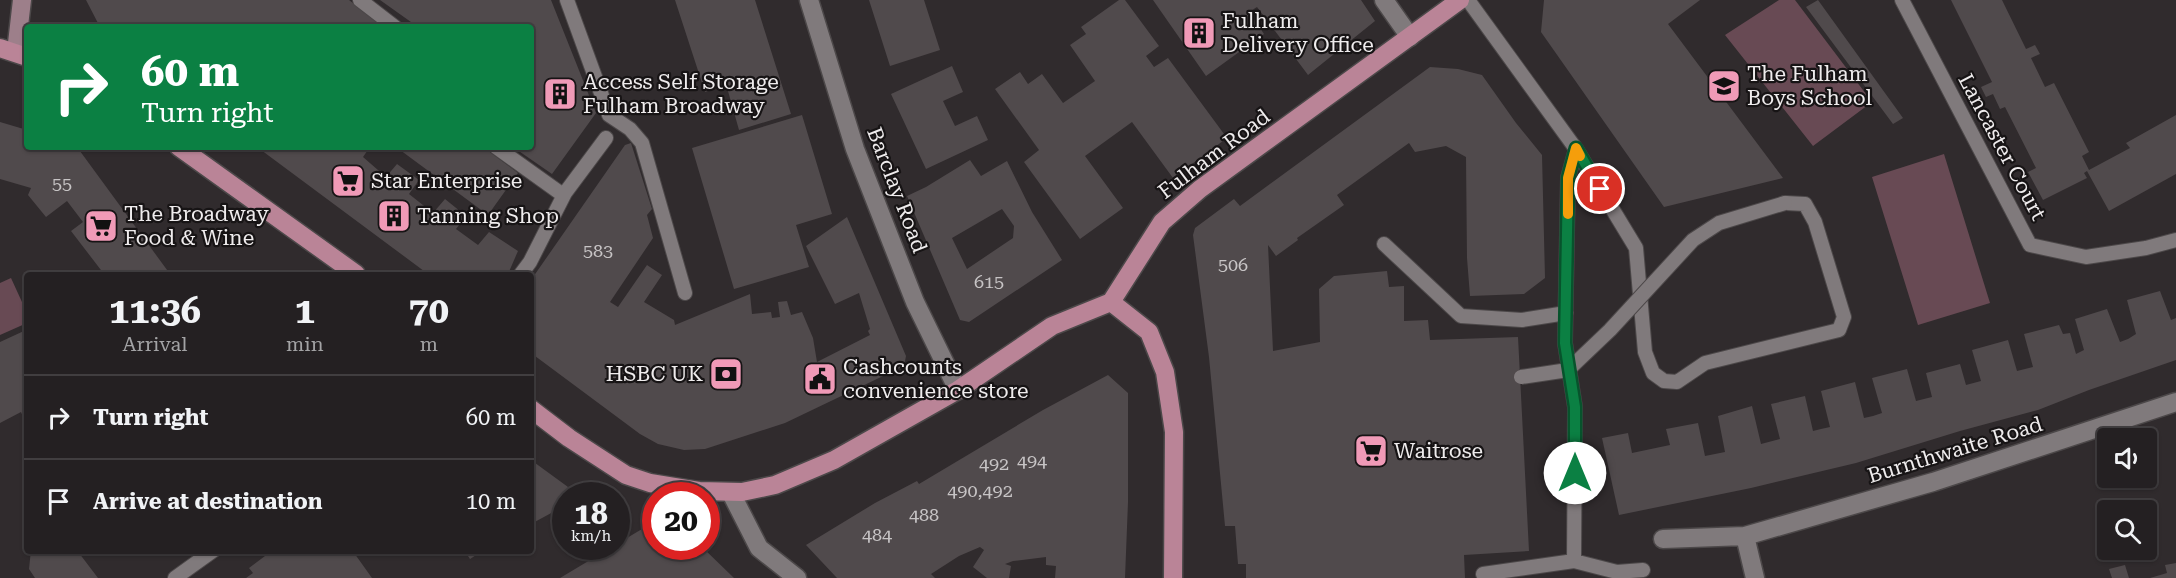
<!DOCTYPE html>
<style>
body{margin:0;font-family:"Roboto Serif",serif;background:#302d2f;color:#f1f3f6;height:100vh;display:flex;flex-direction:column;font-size:22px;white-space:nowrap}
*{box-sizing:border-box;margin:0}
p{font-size:20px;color:#a3a3a5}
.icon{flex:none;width:33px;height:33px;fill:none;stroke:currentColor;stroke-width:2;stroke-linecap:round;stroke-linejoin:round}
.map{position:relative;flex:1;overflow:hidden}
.drawer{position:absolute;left:24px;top:272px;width:510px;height:282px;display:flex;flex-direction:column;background:#242022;border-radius:6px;box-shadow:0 2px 4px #0004,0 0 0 2px #413e40}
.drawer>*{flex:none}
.hud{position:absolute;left:24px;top:24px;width:510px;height:126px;border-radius:6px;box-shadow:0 2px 4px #0004,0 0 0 2px #413e40;background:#0b8043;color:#fff;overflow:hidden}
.fabs{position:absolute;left:2097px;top:428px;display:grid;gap:12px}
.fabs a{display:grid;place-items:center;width:60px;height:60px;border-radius:6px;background:#242022;box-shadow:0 2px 4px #0004,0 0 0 2px #413e40;font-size:30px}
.speed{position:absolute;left:552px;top:482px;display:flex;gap:12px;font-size:30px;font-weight:700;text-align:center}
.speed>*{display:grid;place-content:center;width:78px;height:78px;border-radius:50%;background:#242022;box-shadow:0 2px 4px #0004,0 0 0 2px #413e40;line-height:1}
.speed small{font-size:15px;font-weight:400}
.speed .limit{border:9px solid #d22;background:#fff;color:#111}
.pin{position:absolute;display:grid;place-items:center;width:51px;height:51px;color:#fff;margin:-26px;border:3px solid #fff;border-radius:50%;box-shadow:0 2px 6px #0007}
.me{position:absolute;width:66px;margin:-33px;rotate:0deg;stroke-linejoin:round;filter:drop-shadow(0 0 4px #0008)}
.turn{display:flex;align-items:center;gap:21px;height:126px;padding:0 18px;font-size:27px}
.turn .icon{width:78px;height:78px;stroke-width:2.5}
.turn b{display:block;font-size:42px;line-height:51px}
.eta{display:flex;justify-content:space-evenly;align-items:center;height:102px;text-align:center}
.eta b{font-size:36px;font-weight:700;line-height:42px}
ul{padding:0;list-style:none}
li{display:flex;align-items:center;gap:18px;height:84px;padding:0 18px;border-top:2px solid #413e40}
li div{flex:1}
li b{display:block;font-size:22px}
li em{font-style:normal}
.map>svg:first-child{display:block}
</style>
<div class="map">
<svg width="2176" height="578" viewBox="0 0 2176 578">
<rect width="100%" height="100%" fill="#302b2d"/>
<path fill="#684a54" d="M 1779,0 L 1795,0 L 1872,102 L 1813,146 L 1725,35 Z
M 1944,154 L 1990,303 L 1918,325 L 1872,177 Z
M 11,278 L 27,313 L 27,323 L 0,335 L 0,283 Z"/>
<path fill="#504a4c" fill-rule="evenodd" d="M 86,0 L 349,0 L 384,27 L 100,27 Z
M 380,0 L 551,0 L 596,113 L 552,174 L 513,147 L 531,147 L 531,27 L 418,27 Z
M 675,0 L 755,0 L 791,114 L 739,130 L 726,84 L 705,92 Z
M 869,0 L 924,0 L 940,50 L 890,66 Z
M 1119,0 L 1125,0 L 1159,46 L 1146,56 L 1154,67 L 1168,58 L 1227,138 L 1173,178 L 1132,122 L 1085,156 L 1123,208 L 1080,239 L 1024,162 L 1039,150 L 995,89 L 1020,72 L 1028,84 L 1042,74 L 1063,103 L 1095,81 L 1070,45 L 1086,34 L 1081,27 Z
M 1153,0 L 1361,0 L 1375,21 L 1308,75 L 1257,7 L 1249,12 L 1264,34 L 1206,76 Z
M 1544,0 L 1700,0 L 1668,24 L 1783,178 L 1664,207 L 1541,32 Z
M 1818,0 L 1903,118 L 1893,124 L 1806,7 Z
M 1951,0 L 2002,0 L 2026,49 L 2035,45 L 2040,54 L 2031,58 L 2045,87 L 2054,83 L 2089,152 L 2082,156 L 2089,170 L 2130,148 L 2126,143 L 2176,115 L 2176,174 L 2109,211 L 2087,171 L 2084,173 L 2087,178 L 2043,200 L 2028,172 L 2036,168 L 2005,107 L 2000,109 L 1993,94 L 1986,97 L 1981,87 L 1992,82 Z
M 952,66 L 963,92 L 943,101 L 955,126 L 977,116 L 988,140 L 926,169 L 891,94 Z
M 1430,67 L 1458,69 L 1482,75 L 1516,123 L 1542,155 L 1545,278 L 1524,294 L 1470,296 L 1467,258 L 1466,157 L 1446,146 L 1415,152 L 1409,143 L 1337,195 L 1344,205 L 1297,238 L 1298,240 L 1276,256 L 1268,245 L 1273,351 L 1320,342 L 1319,289 L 1334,276 L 1387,271 L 1389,287 L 1404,286 L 1404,321 L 1428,320 L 1430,340 L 1518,337 L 1529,551 L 1464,555 L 1465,578 L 1246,578 L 1246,564 L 1238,564 L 1235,526 L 1225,526 L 1209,357 L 1193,235 L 1195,228 L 1234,199 L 1240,206 Z
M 802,115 L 832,214 L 796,225 L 809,267 L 734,289 L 692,148 Z
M 0,122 L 27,130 L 27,147 L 77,147 L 170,274 L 104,274 L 71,231 L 83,222 L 67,201 L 46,217 L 28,195 L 31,188 L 0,179 Z
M 631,143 L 652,209 L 647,215 L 653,238 L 610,302 L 618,307 L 647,265 L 662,275 L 644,302 L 674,320 L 675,325 L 750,294 L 752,314 L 771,312 L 772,318 L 780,317 L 778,302 L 787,301 L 791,315 L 802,312 L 813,338 L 817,362 L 870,335 L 868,331 L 870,329 L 859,293 L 835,304 L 806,246 L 847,217 L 906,356 L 904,366 L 785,423 L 705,449 L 684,450 L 658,444 L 640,434 L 531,353 L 531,280 L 625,145 Z
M 257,147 L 370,147 L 363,157 L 386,177 L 397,164 L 419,180 L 409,194 L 433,213 L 445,199 L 466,216 L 456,229 L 478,245 L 489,232 L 518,251 L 508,274 L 428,274 Z
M 396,147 L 483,147 L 518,173 L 488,215 Z
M 970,160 L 981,176 L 1007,161 L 1032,212 L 1062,260 L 969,322 L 960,320 L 907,196 L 926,187 ZM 1002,209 L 1014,226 L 1013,238 L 967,269 L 952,238 Z
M 2160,291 L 2171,320 L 2176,318 L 2176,360 L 2089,390 L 2038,410 L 1960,431 L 1856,463 L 1751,488 L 1619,515 L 1602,438 L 1628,433 L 1632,453 L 1670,445 L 1666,429 L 1698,423 L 1705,456 L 1725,452 L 1718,416 L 1752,406 L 1761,444 L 1780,439 L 1771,404 L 1805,396 L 1813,431 L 1821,429 L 1830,427 L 1821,391 L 1855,382 L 1864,418 L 1873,416 L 1882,413 L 1872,378 L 1907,369 L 1916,401 L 1932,397 L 1926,373 L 1960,364 L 1966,385 L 1981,381 L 1972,350 L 2008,340 L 2017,371 L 2033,367 L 2024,334 L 2059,325 L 2063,334 L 2070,333 L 2076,354 L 2084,350 L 2075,319 L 2107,309 L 2120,342 L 2128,339 L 2136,334 L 2127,300 Z
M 26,330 L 27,426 L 21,412 L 0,423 L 0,342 Z
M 1108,375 L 1128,393 L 1128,502 L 1125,578 L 1055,578 L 1056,566 L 1046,565 L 1046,557 L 1013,561 L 1005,564 L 1011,566 L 1009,578 L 987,578 L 973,567 L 984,550 L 980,547 L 959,556 L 931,574 L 935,578 L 837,578 L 806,545 L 875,503 L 917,481 L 919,484 L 1043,410 Z
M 531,460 L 579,495 L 566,495 L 566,505 L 531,524 Z
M 656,524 L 656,546 L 701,546 L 734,578 L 560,578 L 642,529 Z
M 31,550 L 80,550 L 79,553 L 98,578 L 35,578 L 29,569 Z
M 273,550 L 352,550 L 372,578 L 246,578 L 253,573 L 249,568 Z
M 464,550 L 484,550 L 470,559 Z
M 2176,563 L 2176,578 L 2150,578 L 2167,573 L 2165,565 Z
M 2125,565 L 2129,578 L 2112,578 L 2109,569 Z"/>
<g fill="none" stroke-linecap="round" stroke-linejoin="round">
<defs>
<path id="lane" d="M 360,0 L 395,27
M 567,0 L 609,115 L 630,129 L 642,143 L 685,293
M 1468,0 L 1576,149 L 1568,178 L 1565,343 L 1575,407 L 1574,561 L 1483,574
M 1902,0 L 2030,245 L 2086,257 L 2146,248 L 2176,240
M 496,147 L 563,195
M 1576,149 L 1636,248 L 1645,352 L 1653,373 L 1664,381 L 1677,382 L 1705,363 L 1839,330 L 1844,317 L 1815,222 L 1805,204 L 1785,203
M 1384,244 L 1461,316 L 1522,320 L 1566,313
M 521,274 L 530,262 L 565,193 L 606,138
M 1574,561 L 1617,572 L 1643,570
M 175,578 L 214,550"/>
<path id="street" d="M 809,0 L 855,149 L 915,302 L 958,390
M 1384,0 L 1410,37
M 731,493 L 759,548 L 797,578
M 1663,539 L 1745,536
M 1755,578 L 1745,536 L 1933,482 L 2176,402"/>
<path id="secondary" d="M 16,52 L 22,0"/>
<path id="primary" d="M 0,48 L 27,57
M 179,147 L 356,274
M 1111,302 L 1149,332 L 1165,372 L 1174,432 L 1173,578
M 531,409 L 569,438 L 626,475 L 650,483 L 699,491 L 742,492 L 775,485 L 834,460 L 958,390 L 1052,326 L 1111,302 L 1162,222 L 1200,189 L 1460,0"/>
</defs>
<use href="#lane" stroke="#4c4849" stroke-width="16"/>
<use href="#street" stroke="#4c4849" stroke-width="21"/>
<use href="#secondary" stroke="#4c4849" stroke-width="21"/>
<use href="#primary" stroke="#4c4849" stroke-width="21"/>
<use href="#lane" stroke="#807a7c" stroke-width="14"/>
<use href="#street" stroke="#807a7c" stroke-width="18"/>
<use href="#secondary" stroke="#9d7f8a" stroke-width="18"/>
<use href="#primary" stroke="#ba8497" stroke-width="18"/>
<defs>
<path id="lane-bridge" d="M 1521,377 L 1568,370 L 1610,330 L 1693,240 L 1719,223 L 1785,203"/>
</defs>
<use href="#lane-bridge" stroke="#4c4849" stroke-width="16" stroke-linecap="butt"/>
<use href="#lane-bridge" stroke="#807a7c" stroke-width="14"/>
</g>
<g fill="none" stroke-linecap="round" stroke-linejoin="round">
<defs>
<path id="route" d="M 1575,473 L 1575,407 L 1565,343 L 1568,178 L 1576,148 L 1600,189"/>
</defs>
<use href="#route" stroke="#07532c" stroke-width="15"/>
<use href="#route" stroke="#0b8043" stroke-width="10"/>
<path stroke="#f59e0b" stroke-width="10" d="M 1568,214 L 1568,178 L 1576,148 L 1580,156"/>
</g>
<defs>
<symbol id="building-square" viewBox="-11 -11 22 22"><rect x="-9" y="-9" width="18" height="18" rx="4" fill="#f09ab7" stroke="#171415"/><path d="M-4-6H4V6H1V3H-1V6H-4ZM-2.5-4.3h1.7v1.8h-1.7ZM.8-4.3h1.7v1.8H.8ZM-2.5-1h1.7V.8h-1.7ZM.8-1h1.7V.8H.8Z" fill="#111"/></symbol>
<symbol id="school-square" viewBox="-11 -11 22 22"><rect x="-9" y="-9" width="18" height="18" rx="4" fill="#f09ab7" stroke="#171415"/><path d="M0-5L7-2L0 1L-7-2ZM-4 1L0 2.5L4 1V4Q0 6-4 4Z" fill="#111"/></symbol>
<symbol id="supermarket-square" viewBox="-11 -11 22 22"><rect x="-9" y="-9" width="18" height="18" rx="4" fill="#f09ab7" stroke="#171415"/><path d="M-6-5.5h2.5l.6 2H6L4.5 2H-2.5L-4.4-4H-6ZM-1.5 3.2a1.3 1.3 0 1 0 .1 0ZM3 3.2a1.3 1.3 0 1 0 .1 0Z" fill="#111"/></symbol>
<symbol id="bank-square" viewBox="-11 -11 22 22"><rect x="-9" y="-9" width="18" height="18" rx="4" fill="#f09ab7" stroke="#171415"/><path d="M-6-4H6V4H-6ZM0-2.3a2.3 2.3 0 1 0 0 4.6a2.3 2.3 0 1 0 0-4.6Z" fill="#111"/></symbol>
<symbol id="civic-square" viewBox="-11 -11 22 22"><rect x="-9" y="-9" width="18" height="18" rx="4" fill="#f09ab7" stroke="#171415"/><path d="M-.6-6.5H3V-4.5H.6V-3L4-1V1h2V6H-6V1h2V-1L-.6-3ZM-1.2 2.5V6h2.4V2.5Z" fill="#111"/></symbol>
</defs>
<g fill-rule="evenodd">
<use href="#building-square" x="1180" y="14" width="38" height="38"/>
<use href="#school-square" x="1705" y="67" width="38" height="38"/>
<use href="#building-square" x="541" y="75" width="38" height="38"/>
<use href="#supermarket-square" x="329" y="162" width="38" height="38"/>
<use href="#building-square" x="375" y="197" width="38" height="38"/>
<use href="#supermarket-square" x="82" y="207" width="38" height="38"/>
<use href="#bank-square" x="707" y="355" width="38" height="38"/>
<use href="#civic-square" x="801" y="360" width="38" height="38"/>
<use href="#supermarket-square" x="1352" y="432" width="38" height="38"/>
</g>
<g text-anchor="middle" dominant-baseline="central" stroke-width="4.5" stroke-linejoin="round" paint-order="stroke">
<g font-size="18" fill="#c7c4c5">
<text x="62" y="183">55</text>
<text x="598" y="250">583</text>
<text x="1233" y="264">506</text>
<text x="989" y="281">615</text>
<text x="1032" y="460">494</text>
<text x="994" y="463">492</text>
<text x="980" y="490">490,492</text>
<text x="924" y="514">488</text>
<text x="877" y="534">484</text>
</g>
<g font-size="21" fill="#efeced" stroke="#171415" text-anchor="start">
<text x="1222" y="21">Fulham<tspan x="1222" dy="24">Delivery Office</tspan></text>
<text x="1747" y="74">The Fulham<tspan x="1747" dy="24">Boys School</tspan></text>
<text x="583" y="82">Access Self Storage<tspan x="583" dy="24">Fulham Broadway</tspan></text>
<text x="371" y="181">Star Enterprise</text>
<text x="124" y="214">The Broadway<tspan x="124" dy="24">Food &amp; Wine</tspan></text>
<text x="417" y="216">Tanning Shop</text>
<text x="843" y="367">Cashcounts<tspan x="843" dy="24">convenience store</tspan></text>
<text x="703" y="374" text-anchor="end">HSBC UK</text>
<text x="1394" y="451">Waitrose</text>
</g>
<g font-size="21" fill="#efeced" stroke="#171415">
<text transform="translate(2002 147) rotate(62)">Lancaster Court</text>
<text transform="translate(1214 154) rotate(-37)">Fulham Road</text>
<text transform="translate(897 190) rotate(69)">Barclay Road</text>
<text transform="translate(1955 450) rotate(-17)">Burnthwaite Road</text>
</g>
</g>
</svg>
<div class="fabs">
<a><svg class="icon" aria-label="sound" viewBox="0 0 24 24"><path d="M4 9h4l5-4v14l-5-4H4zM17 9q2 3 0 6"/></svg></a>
<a><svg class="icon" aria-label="search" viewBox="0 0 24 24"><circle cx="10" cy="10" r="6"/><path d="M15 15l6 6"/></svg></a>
</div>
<div class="speed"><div>18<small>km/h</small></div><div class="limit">20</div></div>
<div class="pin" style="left:1600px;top:189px;background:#d93025"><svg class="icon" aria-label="arrive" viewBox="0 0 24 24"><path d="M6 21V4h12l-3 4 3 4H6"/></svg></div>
<svg class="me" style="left:1575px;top:473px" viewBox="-20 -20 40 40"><circle r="19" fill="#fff"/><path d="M0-13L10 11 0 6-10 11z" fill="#0b8043"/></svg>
<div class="hud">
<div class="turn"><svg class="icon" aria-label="right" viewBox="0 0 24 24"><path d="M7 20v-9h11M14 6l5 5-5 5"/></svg><div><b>60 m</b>Turn right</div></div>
</div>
<section class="drawer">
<div class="eta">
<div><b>11:36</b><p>Arrival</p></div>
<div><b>1</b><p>min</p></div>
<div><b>70</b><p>m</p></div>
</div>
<ul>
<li><svg class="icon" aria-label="right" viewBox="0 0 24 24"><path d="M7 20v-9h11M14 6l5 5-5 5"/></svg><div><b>Turn right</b></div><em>60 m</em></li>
<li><svg class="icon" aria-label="arrive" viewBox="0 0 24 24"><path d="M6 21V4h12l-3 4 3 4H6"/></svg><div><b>Arrive at destination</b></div><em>10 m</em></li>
</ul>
</section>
</div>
